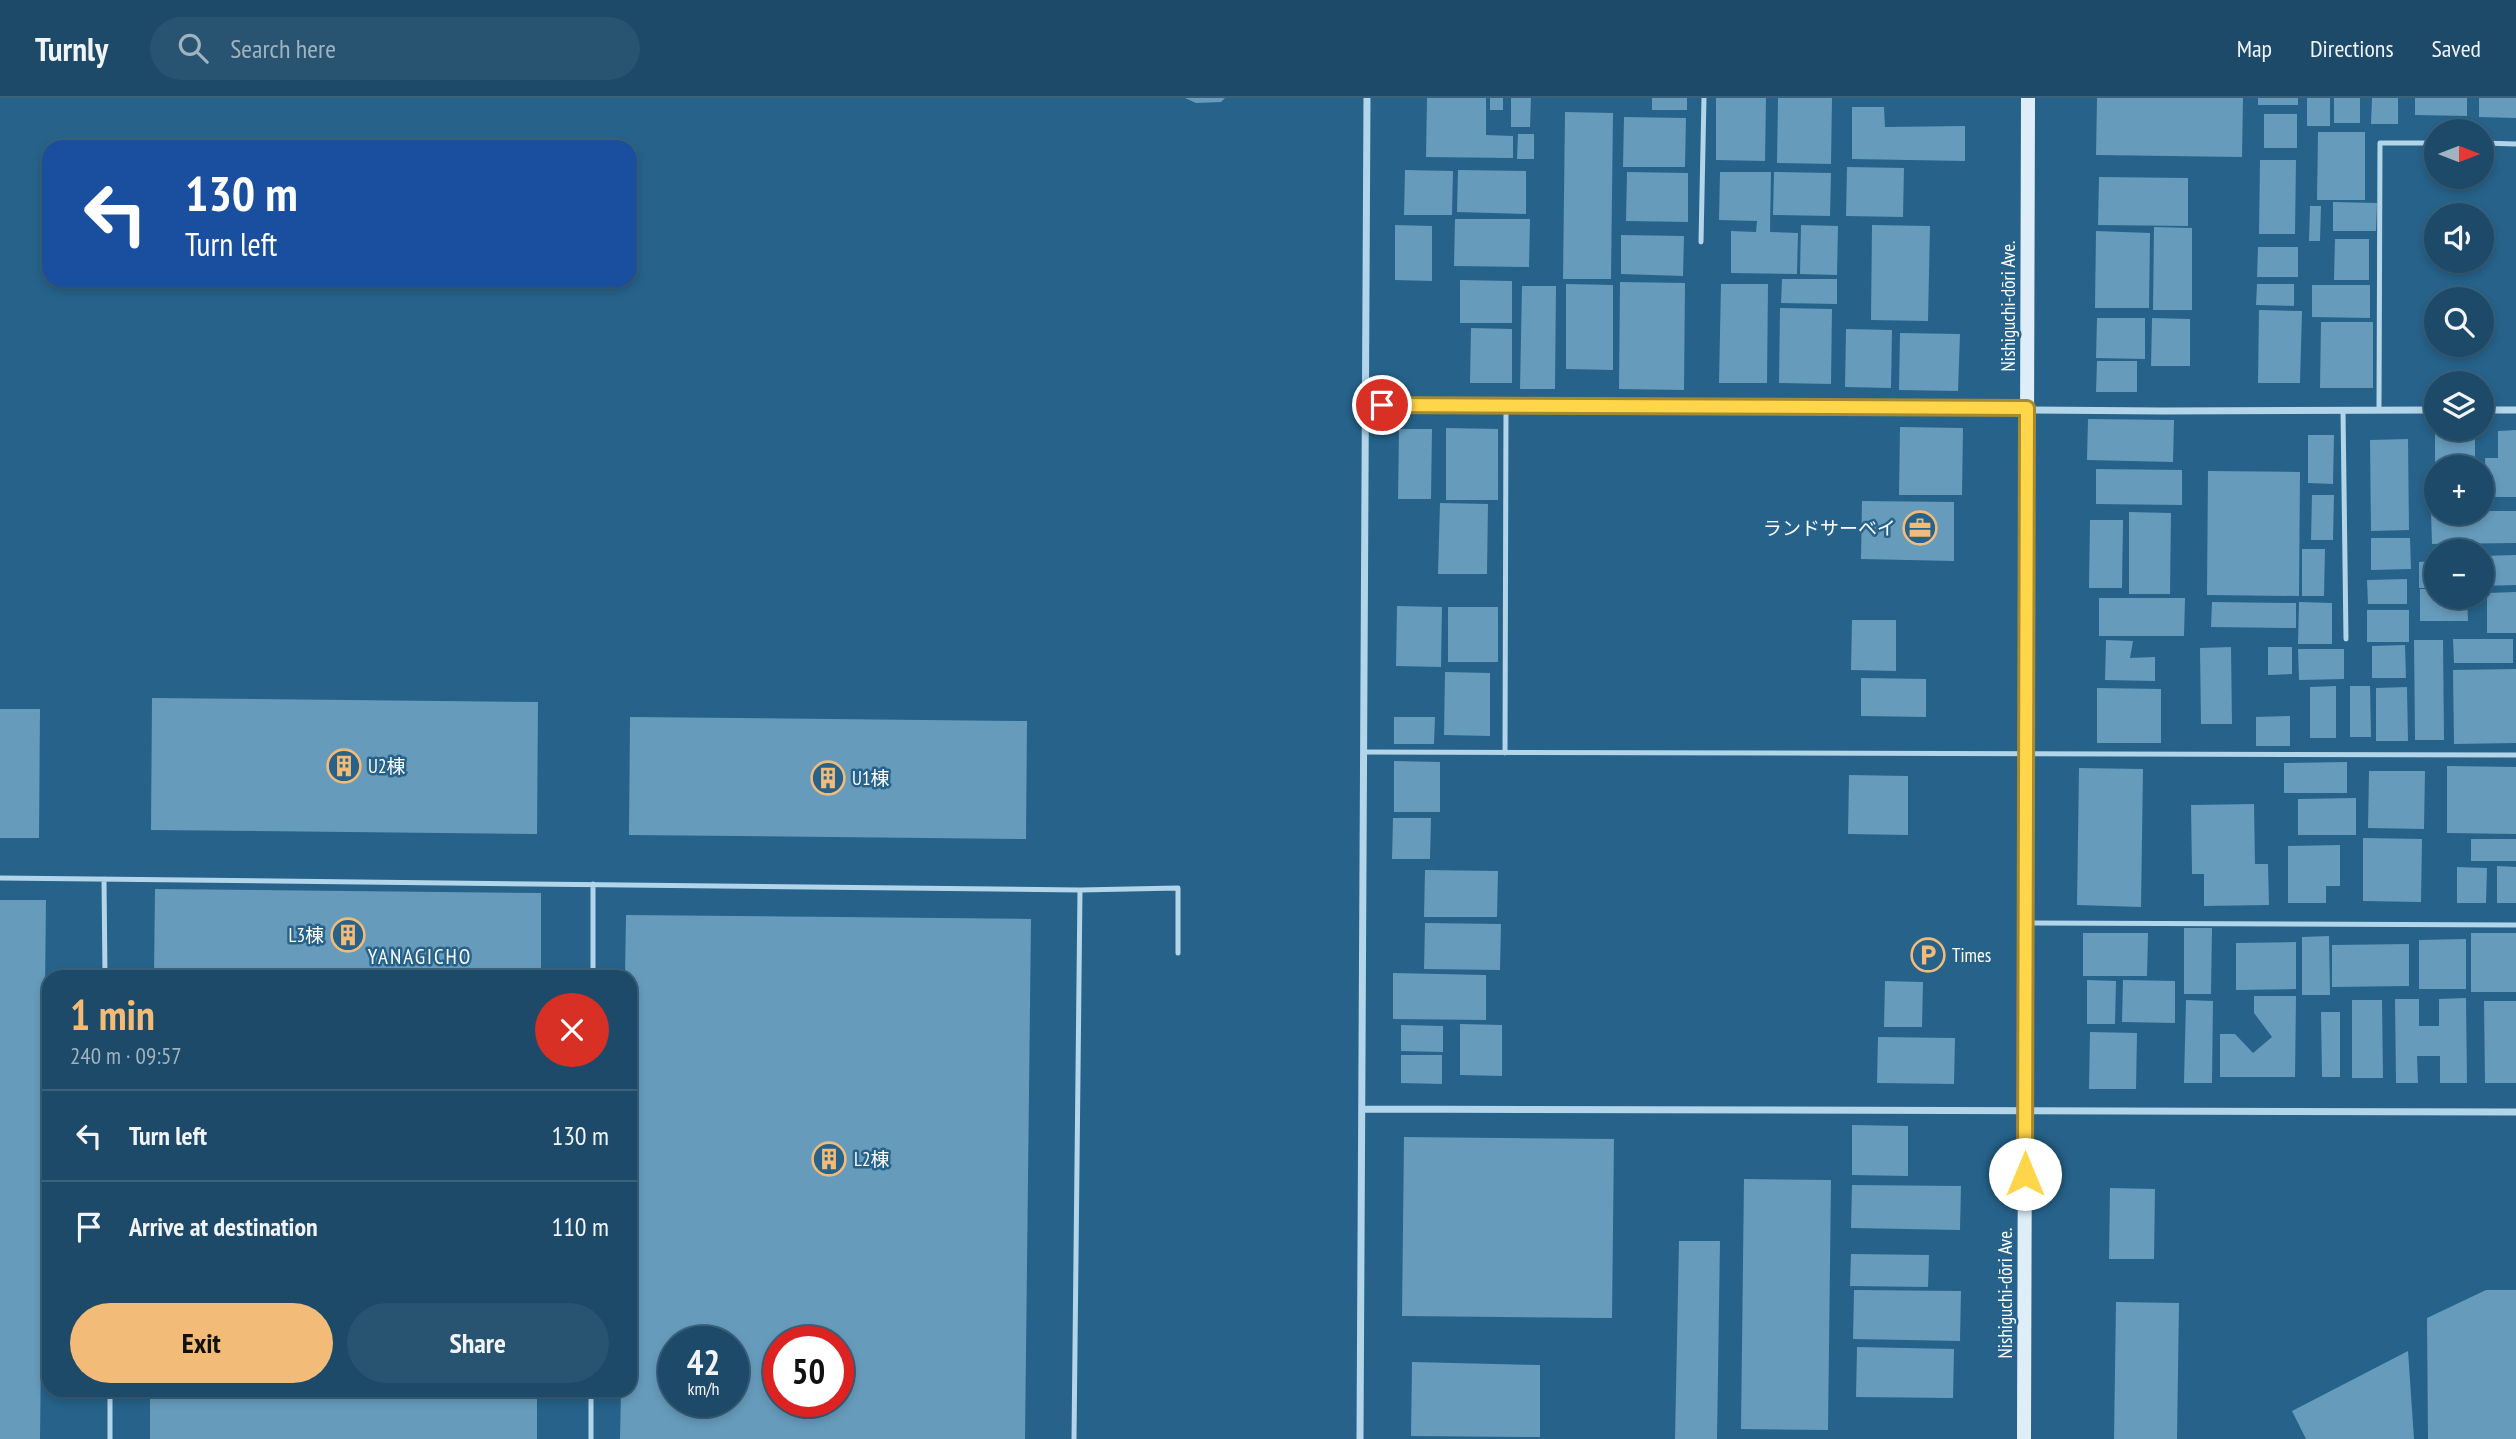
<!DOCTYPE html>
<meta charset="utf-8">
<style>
body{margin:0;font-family:"PT Sans Narrow","Noto Sans JP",sans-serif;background:#295471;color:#f1f3f6;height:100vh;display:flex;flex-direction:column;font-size:26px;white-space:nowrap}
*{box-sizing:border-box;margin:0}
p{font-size:23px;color:#a0b3c0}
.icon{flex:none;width:38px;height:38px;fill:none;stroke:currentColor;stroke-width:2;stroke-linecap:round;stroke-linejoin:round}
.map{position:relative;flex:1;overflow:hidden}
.details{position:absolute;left:42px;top:872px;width:595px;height:427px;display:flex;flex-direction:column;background:#1c4a68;border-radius:21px;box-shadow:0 4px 10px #0003,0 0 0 2px #3a627c}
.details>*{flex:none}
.hud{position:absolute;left:42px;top:42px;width:595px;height:147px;border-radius:21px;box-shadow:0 4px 10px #0003,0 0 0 2px #3a627c;background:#1a4fa0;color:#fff;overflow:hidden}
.needle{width:46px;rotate:90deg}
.fabs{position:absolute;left:2424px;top:21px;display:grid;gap:14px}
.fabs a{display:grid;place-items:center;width:70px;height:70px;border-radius:50%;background:#1c4a68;box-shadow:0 4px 10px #0003,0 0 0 2px #3a627c;font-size:35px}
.speed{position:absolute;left:658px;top:1228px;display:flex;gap:14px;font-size:35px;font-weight:700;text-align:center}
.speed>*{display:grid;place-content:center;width:91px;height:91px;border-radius:50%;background:#1c4a68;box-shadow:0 4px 10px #0003,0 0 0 2px #3a627c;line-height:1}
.speed small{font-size:18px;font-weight:400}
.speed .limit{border:10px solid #d22;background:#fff;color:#111}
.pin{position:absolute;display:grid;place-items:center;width:60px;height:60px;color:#fff;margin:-30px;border:4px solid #fff;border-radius:50%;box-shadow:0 2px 7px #0007}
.me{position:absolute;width:77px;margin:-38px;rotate:0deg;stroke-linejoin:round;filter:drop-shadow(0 0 5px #0008)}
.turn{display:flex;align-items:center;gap:24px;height:147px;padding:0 28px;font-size:32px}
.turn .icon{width:91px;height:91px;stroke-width:2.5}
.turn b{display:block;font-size:49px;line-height:60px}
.round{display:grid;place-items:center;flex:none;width:74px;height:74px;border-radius:37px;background:#295471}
.summary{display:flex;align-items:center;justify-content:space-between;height:119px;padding:0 28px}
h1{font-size:42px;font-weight:700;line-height:52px;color:#f3bb78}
.cta{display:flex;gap:14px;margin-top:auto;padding:14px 28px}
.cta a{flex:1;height:80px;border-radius:42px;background:#f3bb78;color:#111;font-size:28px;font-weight:700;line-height:80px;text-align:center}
.cta a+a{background:#295471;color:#f1f3f6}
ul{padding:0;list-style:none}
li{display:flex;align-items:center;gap:21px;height:91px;padding:0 28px;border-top:2px solid #3a627c}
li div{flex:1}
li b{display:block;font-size:26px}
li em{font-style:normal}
header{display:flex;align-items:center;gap:42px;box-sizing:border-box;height:98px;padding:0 35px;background:#1c4a68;border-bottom:2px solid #3a627c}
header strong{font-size:33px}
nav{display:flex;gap:38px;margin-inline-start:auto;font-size:24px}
.search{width:490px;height:63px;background:#295471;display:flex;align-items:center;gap:18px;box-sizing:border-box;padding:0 24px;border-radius:38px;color:#a0b3c0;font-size:26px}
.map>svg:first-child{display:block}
</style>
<header>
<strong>Turnly</strong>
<div class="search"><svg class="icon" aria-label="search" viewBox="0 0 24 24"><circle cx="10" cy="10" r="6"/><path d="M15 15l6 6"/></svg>Search here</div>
<nav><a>Map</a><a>Directions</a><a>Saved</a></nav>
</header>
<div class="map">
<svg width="2516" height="1341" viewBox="0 0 2516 1341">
<rect width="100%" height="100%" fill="#26628a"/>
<path fill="#669bbb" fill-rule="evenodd" d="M 1185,0 L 1225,0 L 1221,4 L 1196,5 Z
M 1427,0 L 1486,0 L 1486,37 L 1513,38 L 1513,60 L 1426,59 Z
M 1490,0 L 1503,0 L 1503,12 L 1490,12 Z
M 1511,0 L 1531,0 L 1530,29 L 1511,29 Z
M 1652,0 L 1687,0 L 1687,12 L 1652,12 Z
M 1716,0 L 1766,0 L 1765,63 L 1716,62 Z
M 1778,0 L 1832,0 L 1831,66 L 1777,65 Z
M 2097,0 L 2243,0 L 2242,59 L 2096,57 Z
M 2258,0 L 2298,0 L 2298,7 L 2258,7 Z
M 2307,0 L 2330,0 L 2330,28 L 2307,28 Z
M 2334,0 L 2360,0 L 2360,25 L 2334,25 Z
M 2372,0 L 2398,0 L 2398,26 L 2371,26 Z
M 2415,0 L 2467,0 L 2467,18 L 2415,17 Z
M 2479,0 L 2516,0 L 2516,20 L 2479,19 Z
M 1852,9 L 1884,9 L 1885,29 L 1965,28 L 1965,63 L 1852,61 Z
M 1565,14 L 1613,15 L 1611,181 L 1563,181 Z
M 2264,16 L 2297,16 L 2297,50 L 2264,50 Z
M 1624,19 L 1686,20 L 1685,69 L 1623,69 Z
M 2318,34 L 2365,34 L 2365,102 L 2317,102 Z
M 1518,36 L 1534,36 L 1534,61 L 1517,61 Z
M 2260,62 L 2296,62 L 2295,136 L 2259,136 Z
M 1847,69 L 1904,70 L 1903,119 L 1846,118 Z
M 1405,72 L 1453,73 L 1452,117 L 1404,117 Z
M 1458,72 L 1526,73 L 1526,116 L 1457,114 Z
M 1627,74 L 1688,75 L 1688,124 L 1626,123 Z
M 1720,74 L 1771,74 L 1770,134 L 1798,135 L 1797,176 L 1731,175 L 1731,133 L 1756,134 L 1757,123 L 1719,122 Z
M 1774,74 L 1831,75 L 1830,118 L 1773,117 Z
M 2099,79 L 2188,80 L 2188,128 L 2098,127 Z
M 2333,104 L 2377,105 L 2376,133 L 2333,133 Z
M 2310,108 L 2321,108 L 2320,143 L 2309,143 Z
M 1455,121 L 1530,121 L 1529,169 L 1454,168 Z
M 1395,127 L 1432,128 L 1432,183 L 1395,182 Z
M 1801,127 L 1838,128 L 1837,177 L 1800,176 Z
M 1872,127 L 1930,128 L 1928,223 L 1871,222 Z
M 2154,129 L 2192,130 L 2192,212 L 2153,212 Z
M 2096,133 L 2150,135 L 2149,210 L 2095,210 Z
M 1621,137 L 1684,138 L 1683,178 L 1621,176 Z
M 2335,141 L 2369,141 L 2369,182 L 2334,182 Z
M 2258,149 L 2298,149 L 2298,179 L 2257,179 Z
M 1782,181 L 1837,181 L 1837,206 L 1781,205 Z
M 1460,182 L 1512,183 L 1512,225 L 1460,225 Z
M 1620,184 L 1685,185 L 1684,292 L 1619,291 Z
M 1566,186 L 1613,187 L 1613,272 L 1566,271 Z
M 1721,186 L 1768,186 L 1767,285 L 1719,285 Z
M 2257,186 L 2294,186 L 2294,208 L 2256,207 Z
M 2312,187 L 2370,187 L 2370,220 L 2312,219 Z
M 1522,188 L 1556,188 L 1555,291 L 1520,291 Z
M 1780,210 L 1832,211 L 1831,286 L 1779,285 Z
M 2259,212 L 2302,213 L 2300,285 L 2258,285 Z
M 2097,220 L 2145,220 L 2145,261 L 2096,260 Z
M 2152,220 L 2190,221 L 2190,268 L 2151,268 Z
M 2321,224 L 2373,224 L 2373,290 L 2320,290 Z
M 1471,230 L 1512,231 L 1512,285 L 1470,285 Z
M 1846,231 L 1892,232 L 1891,290 L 1845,289 Z
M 1900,235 L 1960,236 L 1958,293 L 1899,292 Z
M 2097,263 L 2137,263 L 2137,294 L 2096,294 Z
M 2088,321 L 2174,322 L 2173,364 L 2087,362 Z
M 1900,329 L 1963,330 L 1962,397 L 1899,397 Z
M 1446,330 L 1498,331 L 1498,402 L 1446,402 Z
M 1399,331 L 1432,331 L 1431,401 L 1398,401 Z
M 2475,332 L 2475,369 L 2435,369 L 2435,333 Z
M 2516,332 L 2516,399 L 2486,399 L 2485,360 L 2498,360 L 2498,333 Z
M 2308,337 L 2334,337 L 2333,386 L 2308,385 Z
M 2408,341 L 2409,432 L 2371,433 L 2370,342 Z
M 2096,371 L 2182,372 L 2182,407 L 2096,406 Z
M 2208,373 L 2300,374 L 2299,498 L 2207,497 Z
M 2312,397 L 2334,397 L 2333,442 L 2311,442 Z
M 1862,403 L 1954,404 L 1954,463 L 1861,461 Z
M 1440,405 L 1488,406 L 1487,476 L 1438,476 Z
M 2482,413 L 2516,413 L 2516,445 L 2432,446 L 2431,414 Z
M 2129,414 L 2171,415 L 2170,496 L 2129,496 Z
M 2090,422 L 2123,422 L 2122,490 L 2089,490 Z
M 2371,440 L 2410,440 L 2411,471 L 2371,472 Z
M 2302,451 L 2325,451 L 2324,498 L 2302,498 Z
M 2516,457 L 2516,487 L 2482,488 L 2482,458 Z
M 2436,463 L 2436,490 L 2419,490 L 2419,464 Z
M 2407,481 L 2407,506 L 2368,506 L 2367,482 Z
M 2420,491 L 2436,491 L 2436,499 L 2467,499 L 2468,523 L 2420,523 Z
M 2516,494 L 2516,535 L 2487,535 L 2487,495 Z
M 2099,500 L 2185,500 L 2184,538 L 2099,538 Z
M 2212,504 L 2296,505 L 2296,530 L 2211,529 Z
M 2299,504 L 2332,505 L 2332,546 L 2298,546 Z
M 1397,508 L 1442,509 L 1441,569 L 1396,568 Z
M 1448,509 L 1498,509 L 1498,564 L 1448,564 Z
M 2367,512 L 2409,512 L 2409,544 L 2367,544 Z
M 1852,522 L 1896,522 L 1896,573 L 1851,572 Z
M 2453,541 L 2513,541 L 2513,565 L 2454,565 Z
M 2106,542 L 2133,543 L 2130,560 L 2155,559 L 2155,583 L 2105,582 Z
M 2414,542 L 2443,542 L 2444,642 L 2415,642 Z
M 2405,547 L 2406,580 L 2372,580 L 2372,548 Z
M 2231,549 L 2232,626 L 2201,626 L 2200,550 Z
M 2268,549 L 2292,549 L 2292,576 L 2268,577 Z
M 2298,551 L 2344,551 L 2344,581 L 2299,582 Z
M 2516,571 L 2516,645 L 2454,646 L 2453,572 Z
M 1445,574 L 1490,575 L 1490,638 L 1444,637 Z
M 1861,580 L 1926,581 L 1926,619 L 1861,618 Z
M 2336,588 L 2336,640 L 2310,640 L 2310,589 Z
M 2350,588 L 2370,588 L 2371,639 L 2350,639 Z
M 2407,589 L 2408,643 L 2376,643 L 2376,590 Z
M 2097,590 L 2161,591 L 2161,645 L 2097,645 Z
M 152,600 L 538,604 L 537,736 L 151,732 Z
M 0,611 L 40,611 L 39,740 L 0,740 Z
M 2290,618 L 2290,648 L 2256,648 L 2256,619 Z
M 630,619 L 1027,623 L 1026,741 L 629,737 Z
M 1394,619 L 1435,619 L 1434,646 L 1394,646 Z
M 1394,663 L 1440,664 L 1440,714 L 1394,714 Z
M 2347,664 L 2347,695 L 2284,695 L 2284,665 Z
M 2447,668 L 2516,669 L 2516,736 L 2447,735 Z
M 2079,670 L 2143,671 L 2141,809 L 2077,807 Z
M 2369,673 L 2425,673 L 2424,731 L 2368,730 Z
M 1849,677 L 1908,678 L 1908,737 L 1848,736 Z
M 2356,700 L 2356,737 L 2298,737 L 2298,701 Z
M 2254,706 L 2255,766 L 2268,766 L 2269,807 L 2204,808 L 2204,776 L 2192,776 L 2191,707 Z
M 1393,720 L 1431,720 L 1430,761 L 1392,761 Z
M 2363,740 L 2422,741 L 2421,804 L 2363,803 Z
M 2471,741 L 2516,741 L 2516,763 L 2471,763 Z
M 2340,747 L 2340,788 L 2326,788 L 2326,805 L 2288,805 L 2288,748 Z
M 2497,768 L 2516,769 L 2516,805 L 2497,805 Z
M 2457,769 L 2487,770 L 2486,805 L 2457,805 Z
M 1425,772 L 1498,773 L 1497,819 L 1424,819 Z
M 155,791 L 541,795 L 541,878 L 154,878 Z
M 0,802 L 46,802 L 40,1341 L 0,1341 Z
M 626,817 L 1031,821 L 1025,1341 L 620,1341 L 621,1292 L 630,1292 L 630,878 L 625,878 ZM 674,1244 L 733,1244 L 733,1304 L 674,1304 ZM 779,1244 L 838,1244 L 838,1304 L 779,1304 Z
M 1425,825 L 1501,826 L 1500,872 L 1424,871 Z
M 2184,830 L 2212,830 L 2211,896 L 2184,896 Z
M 2083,835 L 2148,835 L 2147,878 L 2083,878 Z
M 2471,835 L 2516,835 L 2516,894 L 2471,894 Z
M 2329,838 L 2330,897 L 2302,897 L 2302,839 Z
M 2466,841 L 2466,891 L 2419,891 L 2419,842 Z
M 2296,844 L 2296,891 L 2236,892 L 2236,845 Z
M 2409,846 L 2409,888 L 2332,889 L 2332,847 Z
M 1393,875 L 1486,877 L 1486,922 L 1393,921 Z
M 2087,882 L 2116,883 L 2115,926 L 2087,926 Z
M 2123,882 L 2175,883 L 2175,925 L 2122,924 Z
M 1885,883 L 1923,884 L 1922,929 L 1884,929 Z
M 2254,898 L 2296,898 L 2295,979 L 2220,979 L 2220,936 L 2235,936 L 2253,955 L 2272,939 L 2254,915 Z
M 2466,900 L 2467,985 L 2440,985 L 2440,958 L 2417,958 L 2418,985 L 2396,985 L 2395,901 L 2419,901 L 2419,928 L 2439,928 L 2439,901 Z
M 2186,902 L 2213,903 L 2212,985 L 2184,985 Z
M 2352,902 L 2382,902 L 2383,980 L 2352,980 Z
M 2484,903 L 2516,903 L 2516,985 L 2485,985 Z
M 2321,914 L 2340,914 L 2340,979 L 2322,979 Z
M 1460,926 L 1502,927 L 1502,978 L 1460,977 Z
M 1401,927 L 1443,928 L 1443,954 L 1401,953 Z
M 2090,934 L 2137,935 L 2136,991 L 2089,991 Z
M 1878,939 L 1955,940 L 1954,986 L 1877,985 Z
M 1401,957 L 1442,957 L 1442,986 L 1401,985 Z
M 1852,1027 L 1908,1028 L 1908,1078 L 1852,1077 Z
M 1404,1039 L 1614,1041 L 1612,1220 L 1402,1218 Z
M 1744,1081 L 1831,1082 L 1828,1332 L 1741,1331 Z
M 1852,1087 L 1961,1088 L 1960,1132 L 1851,1130 Z
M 2110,1090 L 2155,1091 L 2154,1161 L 2109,1161 Z
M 1679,1143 L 1720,1143 L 1717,1341 L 1675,1341 Z
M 1851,1156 L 1929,1157 L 1928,1189 L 1850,1188 Z
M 1854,1192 L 1961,1193 L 1960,1243 L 1853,1241 Z
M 2486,1192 L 2516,1192 L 2516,1341 L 2428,1341 L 2427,1220 Z
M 2116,1204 L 2179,1205 L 2177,1341 L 2114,1341 Z
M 1857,1249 L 1954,1251 L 1953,1300 L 1856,1299 Z
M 2408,1253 L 2414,1341 L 2306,1341 L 2292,1313 Z
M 1412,1264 L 1540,1267 L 1540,1339 L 1411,1338 Z
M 150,1292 L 537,1292 L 537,1341 L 150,1341 Z"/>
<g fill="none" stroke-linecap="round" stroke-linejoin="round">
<path stroke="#b3d5ea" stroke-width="5" d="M 2482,45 L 2516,46
M 1701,144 L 1704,0
M 2343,312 L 2346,541
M 2379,312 L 2380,45 L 2436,45
M 1364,654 L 2516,657
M 1505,655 L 1506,308
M 0,780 L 1080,792 L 1178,790 L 1178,855
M 104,781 L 105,878
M 2026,825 L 2516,827
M 593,878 L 593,786
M 110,1292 L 110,1341
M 591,1341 L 591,1292
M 1074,1341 L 1080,792"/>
<path stroke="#b3d5ea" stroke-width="7" d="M 1365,307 L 2163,313 L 2436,312
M 2482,312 L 2516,312
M 1362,1011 L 2516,1014
M 1360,1341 L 1367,0"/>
<path stroke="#deedf8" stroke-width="14" d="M 2024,1341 L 2028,0"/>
</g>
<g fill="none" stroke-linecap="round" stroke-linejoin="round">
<defs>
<path id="route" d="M 1382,307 L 2027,310 L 2025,1076"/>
</defs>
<use href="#route" stroke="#a68a30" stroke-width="18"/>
<use href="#route" stroke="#ffd54a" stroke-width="12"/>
</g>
<defs>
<symbol id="office-ring" viewBox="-11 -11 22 22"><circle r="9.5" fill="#26628a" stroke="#f3bb78" stroke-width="1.5"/><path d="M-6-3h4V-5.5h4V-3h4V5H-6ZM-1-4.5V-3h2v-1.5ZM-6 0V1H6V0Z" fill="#f3bb78"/></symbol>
<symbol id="building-ring" viewBox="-11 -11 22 22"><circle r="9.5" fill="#26628a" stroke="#f3bb78" stroke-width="1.5"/><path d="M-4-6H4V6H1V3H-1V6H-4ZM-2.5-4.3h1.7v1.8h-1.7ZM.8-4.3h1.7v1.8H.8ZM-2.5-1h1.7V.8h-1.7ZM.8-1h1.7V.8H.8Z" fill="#f3bb78"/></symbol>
<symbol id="parking-ring" viewBox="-11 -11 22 22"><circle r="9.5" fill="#26628a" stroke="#f3bb78" stroke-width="1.5"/><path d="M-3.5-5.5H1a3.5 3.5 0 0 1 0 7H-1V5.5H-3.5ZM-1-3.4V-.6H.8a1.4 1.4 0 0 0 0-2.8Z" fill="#f3bb78"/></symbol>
</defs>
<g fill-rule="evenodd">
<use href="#office-ring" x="1901" y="411" width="38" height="38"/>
<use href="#building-ring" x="325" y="649" width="38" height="38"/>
<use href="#building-ring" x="809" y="661" width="38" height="38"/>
<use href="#building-ring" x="329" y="818" width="38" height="38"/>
<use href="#parking-ring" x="1909" y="838" width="38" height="38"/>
<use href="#building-ring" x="810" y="1042" width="38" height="38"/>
</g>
<g text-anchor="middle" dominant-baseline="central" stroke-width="5" stroke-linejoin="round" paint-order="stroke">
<g font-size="19" fill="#fff" stroke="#26628a">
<text transform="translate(2008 208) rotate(-90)">Nishiguchi-dōri Ave.</text>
<text transform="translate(2005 1195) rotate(-90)">Nishiguchi-dōri Ave.</text>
</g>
<g font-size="19" fill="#fff" stroke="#26628a" text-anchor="start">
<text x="1896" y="430" text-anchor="end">ランドサーベイ</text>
<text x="368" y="668">U2棟</text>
<text x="852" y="680">U1棟</text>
<text x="324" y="837" text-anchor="end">L3棟</text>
<text x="1952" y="857">Times</text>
<text x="854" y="1061">L2棟</text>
</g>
<g font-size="21" letter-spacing="2" fill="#fff" stroke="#26628a">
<text x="420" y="858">YANAGICHO</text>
</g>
</g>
</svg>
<div class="fabs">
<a><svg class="needle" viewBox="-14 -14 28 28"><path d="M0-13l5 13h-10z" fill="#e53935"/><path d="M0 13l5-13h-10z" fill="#a0b3c0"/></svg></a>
<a><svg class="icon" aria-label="sound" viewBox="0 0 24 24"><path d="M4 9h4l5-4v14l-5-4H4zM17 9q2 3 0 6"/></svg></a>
<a><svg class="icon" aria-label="search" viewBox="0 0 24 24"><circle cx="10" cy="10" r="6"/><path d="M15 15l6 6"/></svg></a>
<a><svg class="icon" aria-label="layers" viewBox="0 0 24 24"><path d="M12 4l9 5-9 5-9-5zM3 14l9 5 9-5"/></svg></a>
<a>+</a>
<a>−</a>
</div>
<div class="speed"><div>42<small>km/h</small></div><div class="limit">50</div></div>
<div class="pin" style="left:1382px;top:307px;background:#d93025"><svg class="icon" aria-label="arrive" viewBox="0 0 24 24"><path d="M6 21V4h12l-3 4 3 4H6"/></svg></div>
<svg class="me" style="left:2025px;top:1076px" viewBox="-20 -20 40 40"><circle r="19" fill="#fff"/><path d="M0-13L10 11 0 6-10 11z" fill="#ffd54a"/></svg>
<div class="hud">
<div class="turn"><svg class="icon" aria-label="left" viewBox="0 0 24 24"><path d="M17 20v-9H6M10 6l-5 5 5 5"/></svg><div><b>130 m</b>Turn left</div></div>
</div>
<section class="details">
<div class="summary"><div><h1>1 min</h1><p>240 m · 09:57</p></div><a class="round" style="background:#d93025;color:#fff"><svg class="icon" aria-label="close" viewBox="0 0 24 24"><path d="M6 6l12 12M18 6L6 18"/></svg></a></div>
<ul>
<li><svg class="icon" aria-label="left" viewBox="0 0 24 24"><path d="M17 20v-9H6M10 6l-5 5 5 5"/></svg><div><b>Turn left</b></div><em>130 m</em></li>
<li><svg class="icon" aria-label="arrive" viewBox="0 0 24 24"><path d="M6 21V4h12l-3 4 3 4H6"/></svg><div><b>Arrive at destination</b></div><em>110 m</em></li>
</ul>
<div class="cta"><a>Exit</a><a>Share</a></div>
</section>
</div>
